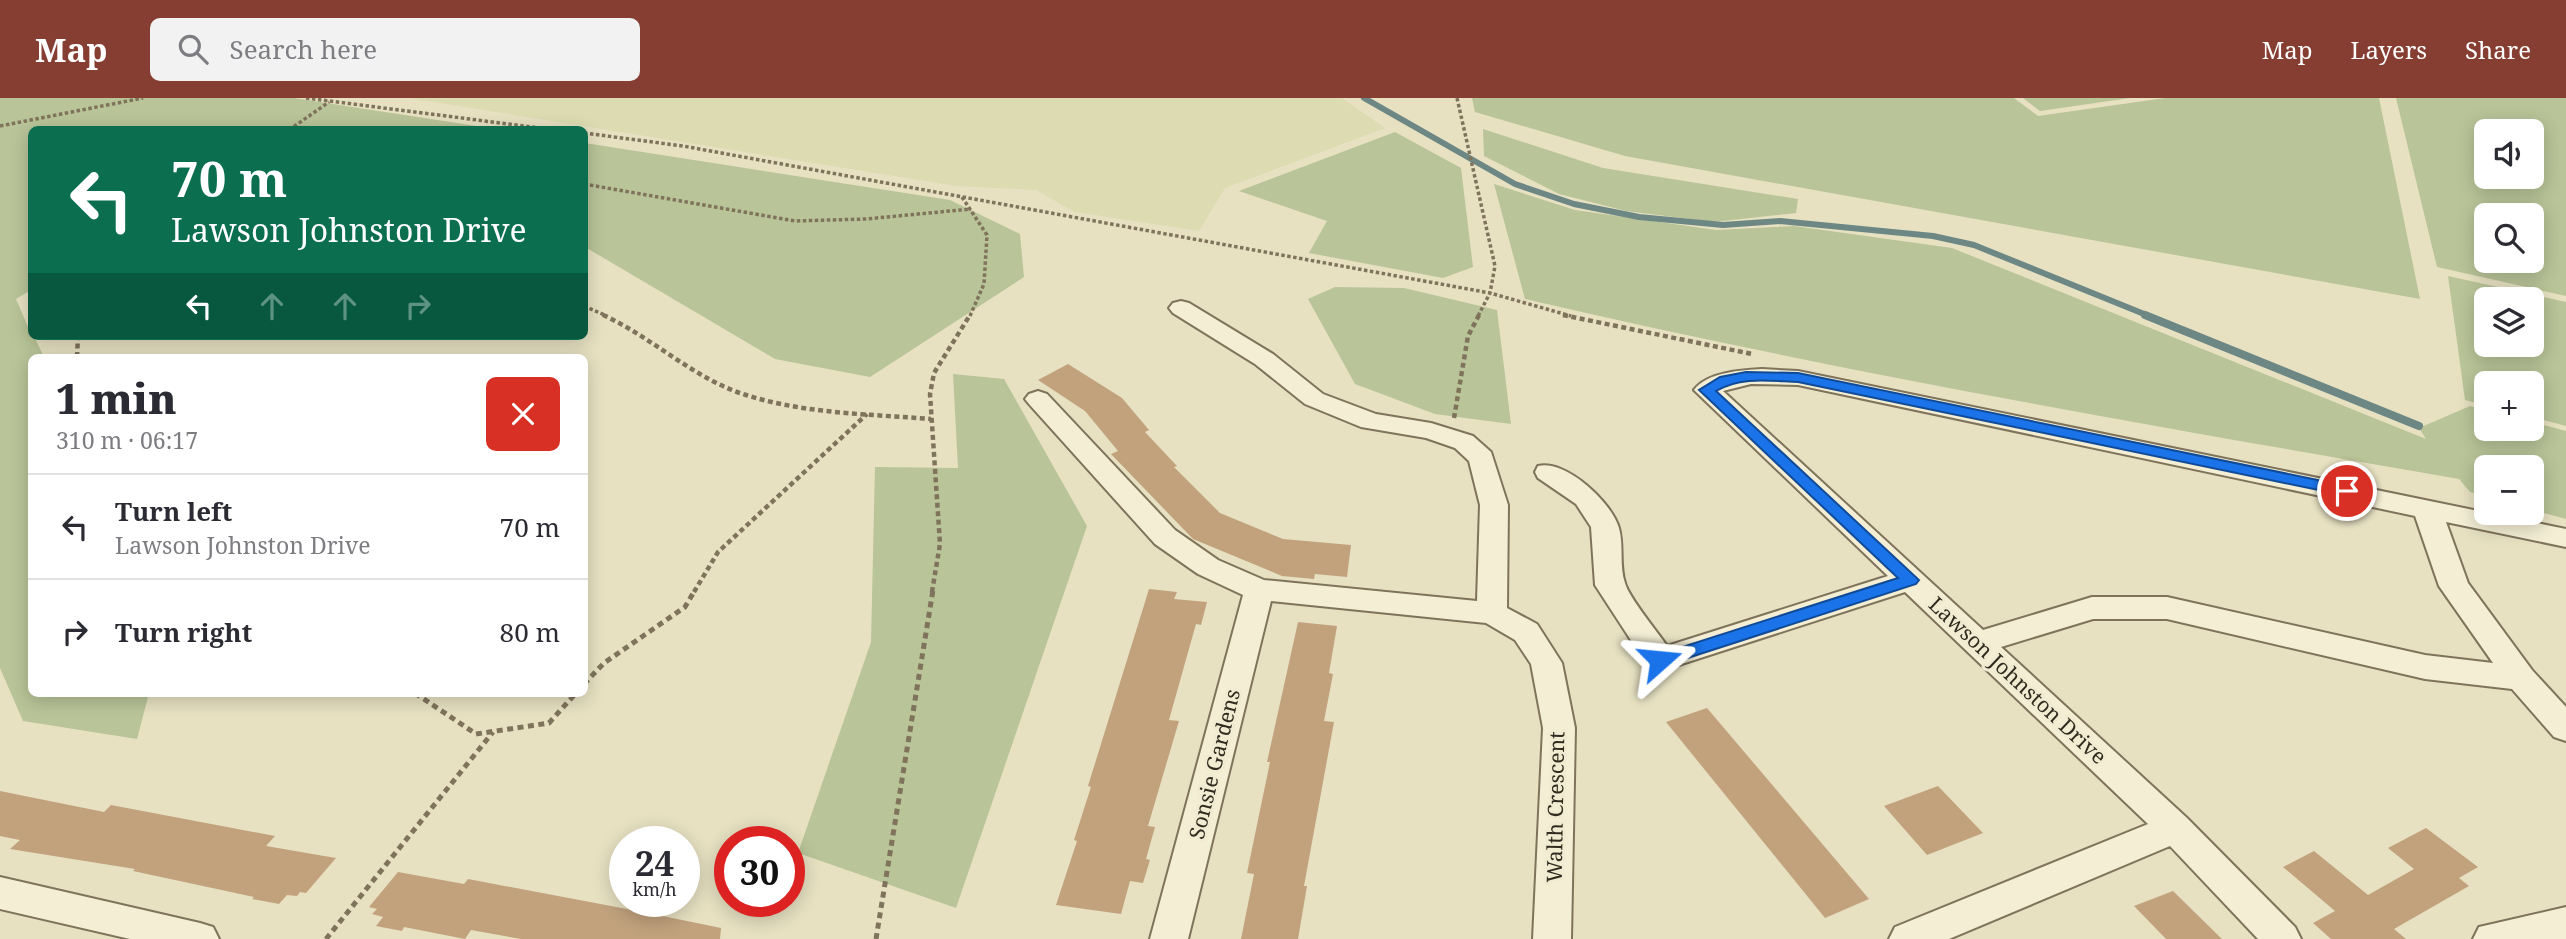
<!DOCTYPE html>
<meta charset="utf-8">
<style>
body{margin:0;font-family:"Noto Serif",serif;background:#f2f2f3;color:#2b2b33;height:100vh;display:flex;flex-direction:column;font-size:26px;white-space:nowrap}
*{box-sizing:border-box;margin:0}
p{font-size:23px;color:#7c7c81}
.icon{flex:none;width:38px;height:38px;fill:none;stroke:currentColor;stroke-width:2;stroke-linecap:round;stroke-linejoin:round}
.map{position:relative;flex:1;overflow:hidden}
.drawer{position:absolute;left:28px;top:256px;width:560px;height:343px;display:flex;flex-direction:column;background:#fff;border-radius:10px;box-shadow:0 4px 18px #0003}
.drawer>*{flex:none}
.top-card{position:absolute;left:28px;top:28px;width:560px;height:214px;border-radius:10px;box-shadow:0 4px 18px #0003;background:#0b6e4f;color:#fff;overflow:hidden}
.controls{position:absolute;left:2474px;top:21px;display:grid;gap:14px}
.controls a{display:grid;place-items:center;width:70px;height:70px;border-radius:10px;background:#fff;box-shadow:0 4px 18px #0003;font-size:35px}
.speed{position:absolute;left:609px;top:728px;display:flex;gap:14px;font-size:35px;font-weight:700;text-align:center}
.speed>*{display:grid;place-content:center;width:91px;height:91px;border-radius:50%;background:#fff;box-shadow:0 4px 18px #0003;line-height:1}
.speed small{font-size:18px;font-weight:400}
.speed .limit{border:10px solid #d22;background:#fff;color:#111}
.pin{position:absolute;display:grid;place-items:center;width:60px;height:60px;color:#fff;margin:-30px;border:4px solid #fff;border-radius:50%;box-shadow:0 2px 7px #0007}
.me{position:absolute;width:77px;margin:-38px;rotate:72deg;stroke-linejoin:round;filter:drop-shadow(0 0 5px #0008)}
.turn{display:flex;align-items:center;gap:24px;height:147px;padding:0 28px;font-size:32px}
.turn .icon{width:91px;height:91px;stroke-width:2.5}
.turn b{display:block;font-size:49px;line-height:60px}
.lanes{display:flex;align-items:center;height:66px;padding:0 28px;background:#0003;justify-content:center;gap:35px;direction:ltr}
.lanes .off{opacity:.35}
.round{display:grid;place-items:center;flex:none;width:74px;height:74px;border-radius:10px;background:#f2f2f3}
.headline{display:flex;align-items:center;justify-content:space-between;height:119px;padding:0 28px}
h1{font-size:42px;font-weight:800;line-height:52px}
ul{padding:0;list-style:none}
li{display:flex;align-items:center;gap:21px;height:105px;padding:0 28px;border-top:2px solid #e1e1e2}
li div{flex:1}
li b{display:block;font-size:26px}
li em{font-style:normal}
header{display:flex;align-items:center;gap:42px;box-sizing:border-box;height:98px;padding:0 35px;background:#863e33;color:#fff}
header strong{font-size:33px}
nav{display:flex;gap:38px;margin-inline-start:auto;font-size:24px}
.search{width:490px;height:63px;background:#f2f2f3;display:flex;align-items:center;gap:18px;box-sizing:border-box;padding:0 24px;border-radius:10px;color:#7c7c81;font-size:26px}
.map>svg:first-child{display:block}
</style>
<header>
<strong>Map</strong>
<div class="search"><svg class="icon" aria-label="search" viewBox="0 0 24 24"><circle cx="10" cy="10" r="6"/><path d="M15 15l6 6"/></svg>Search here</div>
<nav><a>Map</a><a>Layers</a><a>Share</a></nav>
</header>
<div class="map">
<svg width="2566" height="841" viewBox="0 0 2566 841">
<rect width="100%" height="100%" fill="#e7e1c2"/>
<path fill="#dcdbb1" d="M 409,0 L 1342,0 L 1385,30 L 1225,90 L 1199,133 L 1075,114 L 1036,92 L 956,88 Z"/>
<path fill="#b9c498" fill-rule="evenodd" d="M 0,0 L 294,0 L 496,31 L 32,32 L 31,192 L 16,201 L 32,238 L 34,238 L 44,259 L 32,259 L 32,595 L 149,595 L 137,641 L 23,623 L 0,570 Z
M 1472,0 L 2014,0 L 2038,18 L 2165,0 L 2379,0 L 2420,201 L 1625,58 L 1475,14 Z
M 2023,0 L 2130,0 L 2040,13 Z
M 2396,0 L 2566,0 L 2566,198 L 2437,169 ZM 2487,33 L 2532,33 L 2532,79 L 2487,79 ZM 2532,117 L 2532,163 L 2487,163 L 2487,117 Z
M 1483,31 L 1603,70 L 1798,101 L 1796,115 L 1714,124 L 1626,113 L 1559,96 L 1484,58 Z
M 1395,34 L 1461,70 L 1473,169 L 1443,180 L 1309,155 L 1327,123 L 1239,93 Z
M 585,45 L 950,102 L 1020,136 L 1024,179 L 870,279 L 775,261 L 585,149 Z
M 1494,86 L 1575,112 L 1716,132 L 1794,128 L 1952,150 L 2426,341 L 2419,330 L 2470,308 L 2487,312 L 2487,331 L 2532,331 L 2532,324 L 2566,333 L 2566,421 L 2532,412 L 2532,369 L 2487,369 L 2487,399 L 2470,394 L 2459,381 C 2147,327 1834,273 1525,201 Z
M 2448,178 L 2566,204 L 2566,328 L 2532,319 L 2532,285 L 2487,285 L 2487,308 L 2465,302 ZM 2532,201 L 2532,247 L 2487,247 L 2487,201 Z
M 1335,189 L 1404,190 L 1497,212 L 1511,326 L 1435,316 L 1355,286 L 1308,201 Z
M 953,276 L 1004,281 L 1087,428 L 956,810 L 798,755 L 871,544 L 875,369 L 958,370 Z"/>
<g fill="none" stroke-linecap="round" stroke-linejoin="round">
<path stroke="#6c8784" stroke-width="6" d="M 1364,0 L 1515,86 L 1574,106 L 1639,119 L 1723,127 L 1780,123 L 1933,138 L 1974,147 L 2149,218"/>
<path stroke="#6c8784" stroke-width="8" d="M 2145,217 L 2419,328"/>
</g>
<path fill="#c1a27d" d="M 1068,266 L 1122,300 L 1149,332 L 1145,334 L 1177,368 L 1174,369 L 1220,415 L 1283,441 L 1351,447 L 1347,479 L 1315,476 L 1314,481 L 1282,478 L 1193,441 L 1111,356 L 1118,353 L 1085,313 L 1038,282 Z
M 1149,491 L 1177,494 L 1174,501 L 1207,504 L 1201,527 L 1196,526 L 1169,622 L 1179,623 L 1148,728 L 1155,729 L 1146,761 L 1150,762 L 1143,785 L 1130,783 L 1121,816 L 1056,807 L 1077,743 L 1074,742 L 1091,689 L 1088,688 Z
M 1298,524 L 1337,528 L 1329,575 L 1333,576 L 1324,623 L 1334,624 L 1304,788 L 1307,788 L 1298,841 L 1241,841 L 1254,776 L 1247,775 L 1270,664 L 1267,664 Z
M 1707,610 L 1869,801 L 1825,820 L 1666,624 Z
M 1938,688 L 1983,735 L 1927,757 L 1884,708 Z
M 0,693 L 104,714 L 111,707 L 275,738 L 266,748 L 336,760 L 306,795 L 300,794 L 297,798 L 287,797 L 279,806 L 252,801 L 254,799 L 133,773 L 135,771 L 10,751 L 20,742 L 0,738 Z
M 2426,730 L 2478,769 L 2459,780 L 2469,788 L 2394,831 L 2406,841 L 2331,841 L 2313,825 L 2335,813 L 2283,769 L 2314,753 L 2368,797 L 2414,771 L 2388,750 Z
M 398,774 L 464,786 L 468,781 L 648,815 L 721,830 L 720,841 L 521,841 L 471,832 L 465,841 L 404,829 L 402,833 L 376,828 L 383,819 L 372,816 L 377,811 L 369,809 Z
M 2173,793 L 2222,841 L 2166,841 L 2134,808 Z"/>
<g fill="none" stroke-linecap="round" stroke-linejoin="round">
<defs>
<path id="minor" d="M 1181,203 L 1189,205 L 1273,256 L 1323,296 L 1376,316 L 1431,325 L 1473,338 L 1491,354 L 1508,407 L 1507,510 L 1537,526 L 1562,565 L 1575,630 L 1571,841 L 1533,841 L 1543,630 L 1531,566 L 1515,542 L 1486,525 L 1271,503 L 1188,841 L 1150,841 L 1243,497 L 1198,476 L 1155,446 L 1029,306 L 1025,301 L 1029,296 L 1038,293 L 1047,296 L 1175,432 L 1218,462 L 1264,482 L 1477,503 L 1480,407 L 1469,363 L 1455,350 L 1426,340 L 1361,329 L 1305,306 L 1255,266 L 1173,215 L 1169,210 L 1173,205 Z
M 1762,271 L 1798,273 L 2566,431 L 2566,449 L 2446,424 L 2468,485 L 2532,572 L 2566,609 L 2566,643 L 2554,639 L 2512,591 L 2425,581 L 2167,521 L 2093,521 L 2001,549 L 2187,720 L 2295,829 L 2301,841 L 2258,841 L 2170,748 L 1949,841 L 1889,841 L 1895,829 L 2148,726 L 1905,494 L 1660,573 L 1649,570 L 1595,487 L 1591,429 L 1576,406 L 1538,380 L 1535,374 L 1538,368 C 1566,361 1612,405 1619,430 C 1624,448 1619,468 1625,485 C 1629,500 1657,533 1667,548 L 1888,478 L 1694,292 C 1707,274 1742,272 1762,271 ZM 1751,286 L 1798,287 L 2415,418 L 2439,488 L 2493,565 L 2425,557 L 2167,499 L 2092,499 L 1983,532 L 1723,293 Z
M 0,779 L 200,825 L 213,829 L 219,841 L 130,841 L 0,811 Z
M 2566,809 L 2566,841 L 2473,841 L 2479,829 Z"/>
</defs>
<use href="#minor" stroke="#7f735c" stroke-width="4"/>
<path stroke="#7f735c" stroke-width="3.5" stroke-dasharray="3.5 2.5" stroke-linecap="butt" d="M 306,0 L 555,32
M 1457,0 L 1495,168 L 1490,195 L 1478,218
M 0,28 L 143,0
M 289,32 L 329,4
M 584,35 L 683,48 L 1490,195 L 1571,218
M 584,86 L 795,123 L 866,121 L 971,111
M 962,99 L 987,137 L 984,186 L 970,218
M 584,208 L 607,218"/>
<path stroke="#7f735c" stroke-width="4.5" stroke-dasharray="5 3.5" stroke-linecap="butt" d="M 603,217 C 652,239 694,281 746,297 C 806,316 870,316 931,321
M 1563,217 L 1752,256
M 77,259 L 78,238
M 1454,320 L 1468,238 L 1479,217
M 694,494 L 718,454 L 867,316
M 932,494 L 940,446 L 930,296 L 934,275 L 970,217"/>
<path stroke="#7f735c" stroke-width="5" stroke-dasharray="6 4.5" stroke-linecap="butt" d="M 584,586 L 604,565 L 685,509 L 695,492
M 415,595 L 476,636 L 549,625 L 576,595
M 326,841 L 493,634
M 876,841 L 933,492"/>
<use href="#minor" fill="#f3eed4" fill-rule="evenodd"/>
</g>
<path fill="#1a73e8" stroke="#114b97" stroke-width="2" d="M 1746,274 L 1798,275 L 2347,388 L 2355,393 L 2347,398 L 1798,284 C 1770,283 1741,278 1716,293 L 1919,482 L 1916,486 L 1660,569 L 1654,567 L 1652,562 L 1654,558 L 1898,480 L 1699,292 L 1720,279 Z"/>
<g text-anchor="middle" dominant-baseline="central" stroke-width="6" stroke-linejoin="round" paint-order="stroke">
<g font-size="21" fill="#312a1e" stroke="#f0ebd1">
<text transform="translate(2018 582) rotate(43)">Lawson Johnston Drive</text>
<text transform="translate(1214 666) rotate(-76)">Sonsie Gardens</text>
<text transform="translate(1555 709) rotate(-89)">Walth Crescent</text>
</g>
</g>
</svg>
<div class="controls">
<a><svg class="icon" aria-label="sound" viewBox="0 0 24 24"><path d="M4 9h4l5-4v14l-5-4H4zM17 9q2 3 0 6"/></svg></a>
<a><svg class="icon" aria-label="search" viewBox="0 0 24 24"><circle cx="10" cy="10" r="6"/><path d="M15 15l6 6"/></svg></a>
<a><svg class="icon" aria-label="layers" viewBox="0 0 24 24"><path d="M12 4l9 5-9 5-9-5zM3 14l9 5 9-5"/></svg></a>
<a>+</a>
<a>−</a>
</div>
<div class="speed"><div>24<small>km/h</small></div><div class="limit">30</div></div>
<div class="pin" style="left:2347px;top:393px;background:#d93025"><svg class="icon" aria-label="arrive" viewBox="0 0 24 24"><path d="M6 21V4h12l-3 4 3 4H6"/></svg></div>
<svg class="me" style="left:1660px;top:562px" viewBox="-20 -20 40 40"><path d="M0-17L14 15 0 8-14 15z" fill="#1a73e8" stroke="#fff" stroke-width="4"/></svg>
<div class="top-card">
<div class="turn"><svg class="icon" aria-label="left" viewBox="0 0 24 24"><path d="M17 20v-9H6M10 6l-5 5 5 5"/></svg><div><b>70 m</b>Lawson Johnston Drive</div></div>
<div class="lanes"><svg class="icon" aria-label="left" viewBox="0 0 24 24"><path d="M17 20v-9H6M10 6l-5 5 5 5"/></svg><svg class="icon off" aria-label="ahead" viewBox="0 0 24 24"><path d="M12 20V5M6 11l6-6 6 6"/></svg><svg class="icon off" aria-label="ahead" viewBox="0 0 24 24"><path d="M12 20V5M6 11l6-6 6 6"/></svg><svg class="icon off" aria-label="right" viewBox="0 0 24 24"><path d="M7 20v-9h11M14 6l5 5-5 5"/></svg></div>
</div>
<section class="drawer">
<div class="headline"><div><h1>1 min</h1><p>310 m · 06:17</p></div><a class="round" style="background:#d93025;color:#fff"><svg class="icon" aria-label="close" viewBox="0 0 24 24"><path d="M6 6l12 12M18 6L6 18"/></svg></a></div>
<ul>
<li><svg class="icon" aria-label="left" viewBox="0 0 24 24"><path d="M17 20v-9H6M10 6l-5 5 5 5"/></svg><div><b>Turn left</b><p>Lawson Johnston Drive</p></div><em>70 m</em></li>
<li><svg class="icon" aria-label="right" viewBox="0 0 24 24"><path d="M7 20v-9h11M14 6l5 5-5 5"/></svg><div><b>Turn right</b></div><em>80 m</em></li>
</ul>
</section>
</div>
